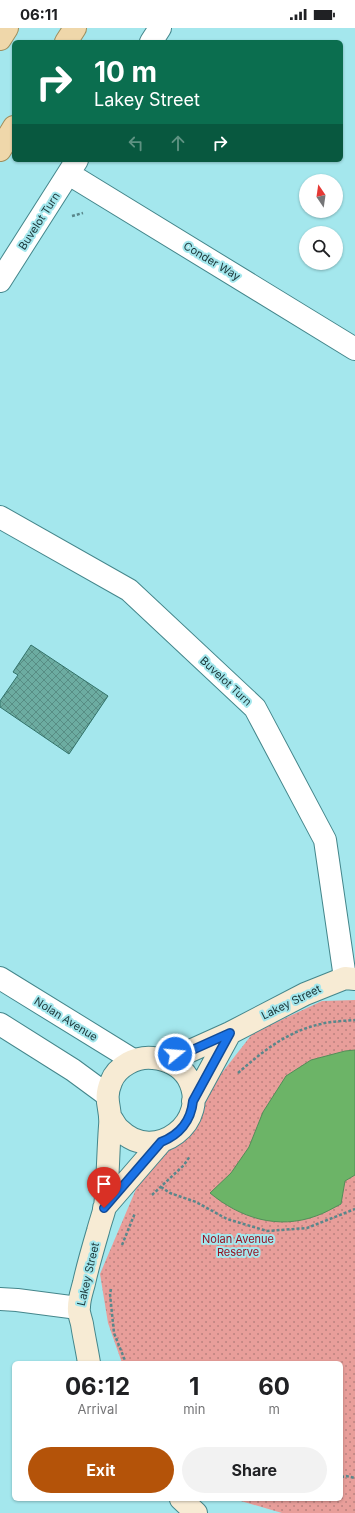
<!DOCTYPE html>
<style>
body{margin:0;font-family:Inter,sans-serif;background:#f2f2f2;color:#202124;height:100vh;display:flex;flex-direction:column;font-size:15px;white-space:nowrap}
*{box-sizing:border-box;margin:0}
p{font-size:13px;color:#757577}
.icon{flex:none;width:22px;height:22px;fill:none;stroke:currentColor;stroke-width:2;stroke-linecap:round;stroke-linejoin:round}
.map{position:relative;flex:1;overflow:hidden}
.side{position:absolute;left:12px;top:1333px;width:331px;height:140px;display:flex;flex-direction:column;background:#fff;border-radius:6px;box-shadow:0 1px 3px #0004}
.side>*{flex:none}
.guide{position:absolute;left:12px;top:12px;width:331px;height:122px;border-radius:6px;box-shadow:0 1px 3px #0004;background:#0b6e4f;color:#fff;overflow:hidden}
.needle{width:26px;rotate:347deg}
.tools{position:absolute;left:299px;top:146px;display:grid;gap:8px}
.tools a{display:grid;place-items:center;width:44px;height:44px;border-radius:50%;background:#fff;box-shadow:0 1px 3px #0004;font-size:20px}
.pin{position:absolute;display:grid;place-items:center;width:34px;height:34px;color:#fff;margin:-41px -17px;border-radius:50% 50% 50% 0;rotate:-45deg;box-shadow:0 0 4px #0007}
.pin .icon{rotate:45deg}
.me{position:absolute;width:44px;margin:-22px;rotate:73deg;stroke-linejoin:round;filter:drop-shadow(0 0 3px #0008)}
.turn{display:flex;align-items:center;gap:14px;height:84px;padding:0 16px;font-size:18px}
.turn .icon{width:52px;height:52px;stroke-width:2.5}
.turn b{display:block;font-size:28px;line-height:34px}
.lanes{display:flex;align-items:center;height:38px;padding:0 16px;background:#0003;justify-content:center;gap:20px;direction:ltr}
.lanes .off{opacity:.35}
.eta{display:flex;justify-content:space-evenly;align-items:center;height:68px;text-align:center}
.eta b{font-size:24px;font-weight:700;line-height:28px}
.primary-button{display:flex;gap:8px;margin-top:auto;padding:8px 16px}
.primary-button a{flex:1;height:46px;border-radius:24px;background:#b45309;color:#fff;font-size:16px;font-weight:700;line-height:46px;text-align:center}
.primary-button a+a{background:#f2f2f2;color:#202124}
.status{display:flex;justify-content:space-between;align-items:center;height:28px;padding:0 20px;background:#fff;direction:ltr}
.status svg{height:11px;fill:currentColor}
.map>svg:first-child{display:block}
</style>
<div class="status"><b>06:11</b><svg viewBox="0 0 49 12"><path d="M0 12V9h3v3zM5 12V6h3v6zM10 12V3h3v9zM15 12V0h3v12zM26 1h20v11H26zM47 4h2v5h-2z"/></svg></div>
<div class="map">
<svg width="355" height="1485" viewBox="0 0 355 1485">
<defs>
<pattern id="park-dots" width="8" height="8" patternUnits="userSpaceOnUse"><rect width="8" height="8" fill="#e89e9a"/><path d="M2 2h.1M6 6h.1" fill="none" stroke="#bb827f" stroke-width="1.8" stroke-linecap="round"/></pattern>
<pattern id="building-cross-hatch" width="8" height="8" patternUnits="userSpaceOnUse"><rect width="8" height="8" fill="#6caca1"/><path d="M0 0l8 8M0 8l8-8" fill="none" stroke="#588d84"/></pattern>
</defs>
<rect width="100%" height="100%" fill="#a4e7ed"/>
<path fill="url(#park-dots)" d="M 355,972 L 355,1485 L 282,1485 L 234,1471 L 341,1471 L 341,1335 L 122,1335 L 108,1295 L 100,1246 L 142,1147 L 253,1005 L 322,973 Z"/>
<path fill="#6cb467" stroke="#538e59" d="M 355,1022 L 355,1147 L 345,1153 L 341,1176 C 333,1180 325,1185 316,1188 C 278,1202 240,1190 210,1165 L 231,1145 L 249,1119 L 263,1084 L 286,1048 L 311,1032 L 345,1023 Z"/>
<path fill="url(#building-cross-hatch)" stroke="#327269" d="M 31,617 L 108,668 L 69,726 L 0,679 L 0,673 L 18,647 L 13,644 Z"/>
<g fill="none" stroke-linecap="round" stroke-linejoin="round">
<defs>
<path id="street" d="M 151,14 L 160,0
M 69,146 L 355,321
M 0,253 L 77,132
M 0,489 L 129,562 L 255,680 L 325,812 L 345,950
M 0,950 L 133,1032
M 0,996 L 73,1042 L 107,1067
M 0,1271 L 17,1272 L 78,1280"/>
<path id="secondary" d="M 161,1030 L 190,1023 L 230,1005 L 305,966 L 345,950 L 355,951
M 193,1073 L 230,1005
M 104,1180 L 161,1114
M 89,1335 C 87,1322 84,1309 82,1296 C 81,1291 78,1284 79,1279 C 79,1271 82,1263 84,1255 C 88,1237 93,1220 98,1203 C 100,1195 103,1187 105,1179 C 108,1153 108,1125 110,1098 C 112,1080 103,1073 111,1054 C 117,1038 137,1028 153,1030 C 167,1031 181,1038 188,1050 C 212,1093 155,1137 120,1102 C 116,1099 114,1094 111,1090
M 181,1471 L 196,1485"/>
<path id="primary" d="M 0,11 L 7,0
M 66,14 L 75,0
M 0,122 L 14,99"/>
</defs>
<use href="#street" stroke="#44868b" stroke-width="24"/>
<use href="#secondary" stroke="#44868b" stroke-width="24"/>
<use href="#primary" stroke="#9e8e5d" stroke-width="24"/>
<path stroke="#59878b" stroke-width="2.5" stroke-dasharray="3 2" stroke-linecap="butt" d="M 72,188 L 83,185
M 238,1045 C 263,1023 288,1003 321,996 C 332,993 344,993 355,992
M 161,1159 L 170,1165 L 196,1174 L 227,1191 L 267,1203 L 307,1200 L 355,1181
M 152,1167 L 184,1137 L 190,1128
M 122,1217 L 135,1185
M 111,1261 L 110,1266 L 114,1305 L 126,1335
M 341,1449 L 346,1448 L 355,1450"/>
<use href="#street" stroke="#fff" stroke-width="22"/>
<use href="#secondary" stroke="#f7ebd4" stroke-width="22"/>
<use href="#primary" stroke="#efd7aa" stroke-width="22"/>
</g>
<g fill="none" stroke-linecap="round" stroke-linejoin="round">
<defs>
<path id="route" d="M 104,1180 L 161,1114 C 179,1107 191,1093 193,1073 L 230,1005 L 190,1023 L 175,1026"/>
</defs>
<use href="#route" stroke="#114b97" stroke-width="10"/>
<use href="#route" stroke="#1a73e8" stroke-width="7"/>
</g>
<g text-anchor="middle" dominant-baseline="central" stroke-width="4" stroke-linejoin="round" paint-order="stroke">
<g font-size="11" fill="#1a3638" stroke="#a4e7ed">
<text transform="translate(39 193) rotate(-57)">Buvelot Turn</text>
<text transform="translate(212 233) rotate(31)">Conder Way</text>
<text transform="translate(226 653) rotate(43)">Buvelot Turn</text>
<text transform="translate(291 974) rotate(-26)">Lakey Street</text>
<text transform="translate(66 991) rotate(32)">Nolan Avenue</text>
<text transform="translate(88 1246) rotate(-77)">Lakey Street</text>
</g>
<g font-size="11" fill="#941222" stroke="#a4e7ed">
<text x="238" y="1211">Nolan Avenue<tspan x="238" dy="13">Reserve</tspan></text>
</g>
</g>
</svg>
<div class="tools">
<a><svg class="needle" viewBox="-14 -14 28 28"><path d="M0-13l5 13h-10z" fill="#e53935"/><path d="M0 13l5-13h-10z" fill="#757577"/></svg></a>
<a><svg class="icon" aria-label="search" viewBox="0 0 24 24"><circle cx="10" cy="10" r="6"/><path d="M15 15l6 6"/></svg></a>
</div>
<div class="pin" style="left:104px;top:1180px;background:#d93025"><svg class="icon" aria-label="arrive" viewBox="0 0 24 24"><path d="M6 21V4h12l-3 4 3 4H6"/></svg></div>
<svg class="me" style="left:175px;top:1026px" viewBox="-20 -20 40 40"><circle r="17" fill="#1a73e8" stroke="#fff" stroke-width="3"/><path d="M0-11L8 9 0 5-8 9z" fill="#fff"/></svg>
<div class="guide">
<div class="turn"><svg class="icon" aria-label="right" viewBox="0 0 24 24"><path d="M7 20v-9h11M14 6l5 5-5 5"/></svg><div><b>10 m</b>Lakey Street</div></div>
<div class="lanes"><svg class="icon off" aria-label="left" viewBox="0 0 24 24"><path d="M17 20v-9H6M10 6l-5 5 5 5"/></svg><svg class="icon off" aria-label="ahead" viewBox="0 0 24 24"><path d="M12 20V5M6 11l6-6 6 6"/></svg><svg class="icon" aria-label="right" viewBox="0 0 24 24"><path d="M7 20v-9h11M14 6l5 5-5 5"/></svg></div>
</div>
<section class="side">
<div class="eta">
<div><b>06:12</b><p>Arrival</p></div>
<div><b>1</b><p>min</p></div>
<div><b>60</b><p>m</p></div>
</div>
<div class="primary-button"><a>Exit</a><a>Share</a></div>
</section>
</div>
